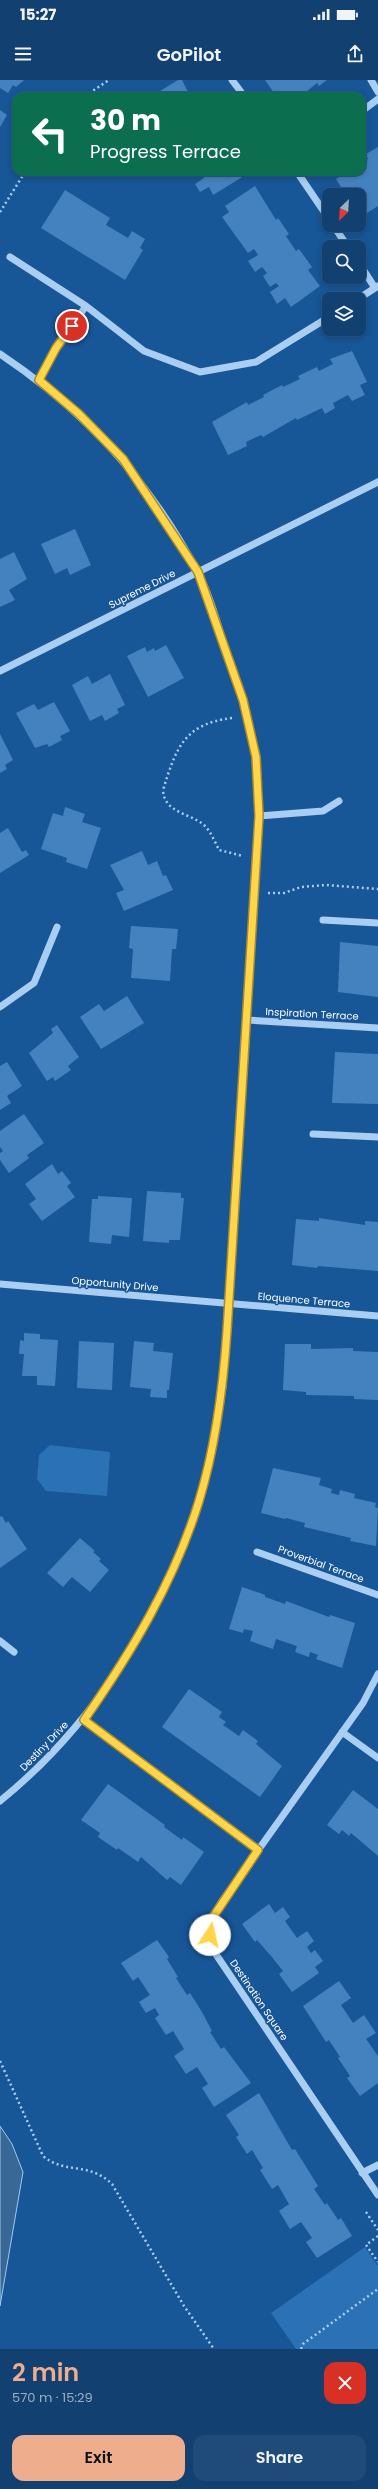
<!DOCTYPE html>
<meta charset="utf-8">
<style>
body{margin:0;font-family:Poppins,sans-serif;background:#1e4b79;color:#f1f3f6;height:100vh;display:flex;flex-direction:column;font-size:15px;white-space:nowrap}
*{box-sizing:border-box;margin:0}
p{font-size:13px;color:#9cafc3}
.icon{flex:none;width:22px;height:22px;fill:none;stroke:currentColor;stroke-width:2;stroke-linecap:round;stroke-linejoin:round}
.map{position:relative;height:2269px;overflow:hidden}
.details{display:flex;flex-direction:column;background:#114071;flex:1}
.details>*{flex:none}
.hud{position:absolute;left:12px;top:12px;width:354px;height:84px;border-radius:12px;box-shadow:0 2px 6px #0003,0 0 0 1px #305984;background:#0b6e4f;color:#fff;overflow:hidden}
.needle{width:26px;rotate:204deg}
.buttons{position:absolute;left:322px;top:108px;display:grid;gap:8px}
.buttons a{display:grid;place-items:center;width:44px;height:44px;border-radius:8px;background:#114071;box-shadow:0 2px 6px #0003,0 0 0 1px #305984;font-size:20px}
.pin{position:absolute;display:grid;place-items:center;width:34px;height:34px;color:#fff;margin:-17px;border:2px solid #fff;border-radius:50%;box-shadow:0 1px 4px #0007}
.me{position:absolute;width:44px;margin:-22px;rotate:10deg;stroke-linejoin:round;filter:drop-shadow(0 0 3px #0008)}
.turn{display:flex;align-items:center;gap:14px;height:84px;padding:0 12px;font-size:18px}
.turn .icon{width:52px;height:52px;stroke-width:2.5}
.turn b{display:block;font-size:28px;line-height:34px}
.round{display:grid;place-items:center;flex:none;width:42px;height:42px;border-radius:12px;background:#1e4b79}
.head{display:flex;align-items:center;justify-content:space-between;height:68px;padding:0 12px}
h1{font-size:24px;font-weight:600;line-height:30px;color:#eead8d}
.button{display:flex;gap:8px;margin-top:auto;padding:8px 12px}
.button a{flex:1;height:46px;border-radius:12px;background:#eead8d;color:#111;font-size:16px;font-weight:600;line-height:46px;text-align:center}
.button a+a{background:#1e4b79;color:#f1f3f6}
.status{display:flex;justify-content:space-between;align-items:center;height:28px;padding:0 20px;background:#114071;direction:ltr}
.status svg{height:11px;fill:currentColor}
header{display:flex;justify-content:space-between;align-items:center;height:52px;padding:0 12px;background:#114071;font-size:18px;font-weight:600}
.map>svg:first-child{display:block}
</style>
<div class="status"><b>15:27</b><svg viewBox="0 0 49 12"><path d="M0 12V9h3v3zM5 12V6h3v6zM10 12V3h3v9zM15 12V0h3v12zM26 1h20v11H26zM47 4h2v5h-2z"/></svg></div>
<header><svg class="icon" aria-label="menu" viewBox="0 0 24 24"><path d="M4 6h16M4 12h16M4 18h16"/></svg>GoPilot<svg class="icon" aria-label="share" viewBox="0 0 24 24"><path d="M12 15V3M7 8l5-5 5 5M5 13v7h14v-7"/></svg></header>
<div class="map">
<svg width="378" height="2269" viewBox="0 0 378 2269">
<rect width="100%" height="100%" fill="#175697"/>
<path fill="#2a71b5" d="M 50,1365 L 110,1372 L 107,1416 L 46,1411 L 37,1399 L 39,1375 Z
M 365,2167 L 378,2186 L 378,2269 L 296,2269 L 271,2233 Z"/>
<path fill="#3a6896" stroke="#9ccaf4" d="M 0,2046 L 12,2064 L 23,2092 L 0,2226 Z"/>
<path fill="#4482bf" d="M 0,0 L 24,0 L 16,7 L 13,5 L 8,13 L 0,8 Z
M 178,0 L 182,0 L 190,16 L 152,16 Z
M 265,0 L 327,0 L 319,6 L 317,3 L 301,16 L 276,16 Z
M 0,30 L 7,35 L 0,47 Z
M 378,67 L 378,126 L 367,133 L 361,122 L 359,123 L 359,115 L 346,115 L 336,99 L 347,92 L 362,92 L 362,83 L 368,79 L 366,74 Z
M 191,92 L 242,92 L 244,96 L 213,115 L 209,107 L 200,112 L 195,104 L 204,98 L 200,92 L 193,96 Z
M 255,106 L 276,140 L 278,138 L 289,154 L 286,156 L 296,171 L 299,169 L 312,187 L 308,190 L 320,206 L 291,227 L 285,218 L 277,224 L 270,212 L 279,206 L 276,203 L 270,207 L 263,196 L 267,193 L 262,187 L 255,192 L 248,181 L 258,175 L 254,169 L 248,173 L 222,137 L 229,132 L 225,126 Z
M 65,110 L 110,138 L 106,145 L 128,158 L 132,151 L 145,159 L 140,168 L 143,170 L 125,200 L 41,148 Z
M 352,271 L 367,302 L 360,305 L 365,315 L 352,321 L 348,315 L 333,323 L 335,328 L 325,334 L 322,328 L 297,340 L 296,338 L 263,357 L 261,355 L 246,362 L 247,366 L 228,375 L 212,342 L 247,322 L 248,325 L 264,317 L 263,315 L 282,305 L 283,307 L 300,299 L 298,296 L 317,287 L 319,291 L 333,284 L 330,279 Z
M 75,449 L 91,485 L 70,495 L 67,488 L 55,494 L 41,464 Z
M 14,472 L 27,499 L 9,510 L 15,520 L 0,527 L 0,479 Z
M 166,565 L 184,598 L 148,617 L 127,576 L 145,567 L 147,572 L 154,568 L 155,571 Z
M 110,594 L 125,625 L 117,629 L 119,633 L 105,641 L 102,635 L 90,641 L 72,605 L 88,596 L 92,604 Z
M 54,622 L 70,651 L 60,656 L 62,660 L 49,667 L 47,664 L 35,668 L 16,633 L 34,624 L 38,630 Z
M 0,654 L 13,680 L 5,685 L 7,689 L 0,693 Z
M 65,727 L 85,734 L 82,742 L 101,748 L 87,789 L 66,782 L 67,778 L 41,769 L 53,733 L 63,736 Z
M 8,748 L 22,772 L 26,770 L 29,775 L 0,793 L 0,753 Z
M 142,771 L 148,785 L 157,781 L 163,796 L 166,795 L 173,810 L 124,831 L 116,813 L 124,810 L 110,785 Z
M 131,846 L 178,849 L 176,869 L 172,869 L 170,901 L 131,898 L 133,869 L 129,868 Z
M 340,862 L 378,866 L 378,917 L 338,912 Z
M 127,916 L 144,943 L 101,969 L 80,937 L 99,924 L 104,931 Z
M 57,945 L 79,977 L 68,986 L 71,990 L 55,1001 L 53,997 L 47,1001 L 29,973 L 53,953 L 51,949 Z
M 335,972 L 378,974 L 378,1024 L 332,1023 Z
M 7,982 L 22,1006 L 7,1016 L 11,1023 L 0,1030 L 0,986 Z
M 24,1034 L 44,1063 L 27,1075 L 29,1078 L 9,1093 L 0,1080 L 0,1073 L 3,1071 L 0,1067 L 0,1051 Z
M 52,1084 L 58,1094 L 62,1091 L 71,1103 L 67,1106 L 75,1117 L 42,1141 L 29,1124 L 36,1119 L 25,1104 Z
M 147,1111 L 181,1113 L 181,1118 L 184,1118 L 180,1160 L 169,1160 L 169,1163 L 143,1161 Z
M 98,1116 L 132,1118 L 129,1157 L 112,1155 L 111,1164 L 89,1162 L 92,1119 L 98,1119 Z
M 319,1138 L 365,1145 L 365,1141 L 378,1142 L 378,1191 L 318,1186 L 317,1188 L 292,1185 L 296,1139 L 319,1141 Z
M 24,1253 L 40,1254 L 40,1259 L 58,1260 L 55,1306 L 37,1305 L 37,1296 L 22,1296 L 24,1274 L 19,1274 L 20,1260 L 24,1261 Z
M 79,1261 L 114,1263 L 112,1310 L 77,1308 Z
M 134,1261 L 154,1263 L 153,1271 L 173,1273 L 169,1310 L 167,1310 L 167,1318 L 150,1317 L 151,1309 L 130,1307 Z
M 285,1264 L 311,1264 L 311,1269 L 353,1268 L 353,1271 L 378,1272 L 378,1320 L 354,1319 L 354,1316 L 306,1315 L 306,1312 L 283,1310 Z
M 273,1388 L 321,1398 L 319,1405 L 332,1409 L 331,1413 L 339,1415 L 340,1410 L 355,1414 L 354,1418 L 376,1423 L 375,1427 L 378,1428 L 376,1466 L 350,1461 L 351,1458 L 304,1447 L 305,1443 L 286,1438 L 285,1439 L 261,1433 Z
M 2,1436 L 6,1443 L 8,1441 L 27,1469 L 0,1488 L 0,1437 Z
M 80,1458 L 95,1471 L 93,1472 L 101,1479 L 99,1481 L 109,1490 L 90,1512 L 72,1497 L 63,1507 L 47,1493 Z
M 242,1507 L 260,1513 L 265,1515 L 265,1517 L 285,1524 L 286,1521 L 329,1537 L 330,1535 L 355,1543 L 342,1588 L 316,1579 L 318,1575 L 310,1572 L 309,1577 L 295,1572 L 297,1566 L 276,1559 L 273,1569 L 250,1561 L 253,1551 L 244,1549 L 243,1553 L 229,1549 Z
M 189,1609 L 222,1632 L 219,1637 L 226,1642 L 223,1645 L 239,1656 L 243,1650 L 258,1661 L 256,1664 L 282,1686 L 260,1717 L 162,1647 Z
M 108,1704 L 165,1745 L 164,1747 L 182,1760 L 183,1757 L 204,1772 L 181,1805 L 170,1797 L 167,1800 L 141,1777 L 138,1782 L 118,1768 L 117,1770 L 98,1757 L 100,1753 L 81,1740 Z
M 353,1710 L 378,1729 L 378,1776 L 351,1753 L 349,1756 L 342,1750 L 339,1754 L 327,1745 Z
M 269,1824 L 275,1833 L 283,1827 L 290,1837 L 285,1841 L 297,1858 L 307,1851 L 314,1861 L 307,1867 L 311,1873 L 315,1870 L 323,1881 L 315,1887 L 319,1893 L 292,1912 L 279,1894 L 283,1891 L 271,1876 L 257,1860 L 255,1862 L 242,1844 Z
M 157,1860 L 169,1877 L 167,1879 L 178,1897 L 176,1898 L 187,1915 L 190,1913 L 202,1932 L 212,1951 L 210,1952 L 221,1969 L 224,1967 L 251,2003 L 214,2027 L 202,2008 L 208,2004 L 197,1987 L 186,1994 L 174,1976 L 184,1969 L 173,1951 L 166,1955 L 155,1938 L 159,1935 L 155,1928 L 146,1933 L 139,1922 L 150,1915 L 138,1897 L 133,1901 L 121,1883 Z
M 339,1901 L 351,1918 L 341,1925 L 353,1943 L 364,1935 L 376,1953 L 366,1959 L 378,1976 L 378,2003 L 360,2016 L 347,1998 L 350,1996 L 338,1978 L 340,1977 L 329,1960 L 326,1962 L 303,1926 Z
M 259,2013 L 292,2070 L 295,2069 L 318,2106 L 314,2109 L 325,2125 L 327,2123 L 338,2140 L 341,2138 L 352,2156 L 317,2178 L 306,2162 L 312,2158 L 301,2142 L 290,2149 L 279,2131 L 289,2124 L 278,2105 L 272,2109 L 260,2090 L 263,2088 L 252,2070 L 247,2074 L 236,2057 L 239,2055 L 226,2035 Z"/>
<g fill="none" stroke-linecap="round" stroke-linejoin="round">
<path stroke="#a9cef1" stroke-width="2.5" stroke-dasharray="2 3" stroke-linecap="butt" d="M 85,16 L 109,0
M 0,132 L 25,92
M 232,638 C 183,644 176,669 163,710 C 164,733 190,733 204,745 C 211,752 215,762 219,770 L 243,776
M 268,813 L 284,813 L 301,807 L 326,805 L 378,809
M 0,1981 L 43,2076 C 66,2095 88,2081 112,2104 L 184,2226 L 214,2269
M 366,2132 L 378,2150
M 378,2156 L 366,2165 L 378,2182
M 301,2269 L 303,2264 L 378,2209"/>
<path stroke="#a9cef1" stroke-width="7" d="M 232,0 L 244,16
M 371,0 L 378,12
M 362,31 L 378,19
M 297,92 L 329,139
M 333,145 L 348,167
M 10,177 L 86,226
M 359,183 L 375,208
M 358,219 L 378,206
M 0,274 C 84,330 150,401 197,491 C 211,516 219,550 228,577 C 239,609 250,642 256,676 C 259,695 258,717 259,736 L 223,1307 C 217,1346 211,1385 199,1423 C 161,1537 94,1645 0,1721
M 39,300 L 56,268 L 86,226 L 144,271 L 200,292 L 256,282 L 329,237
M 0,591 L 378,402
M 259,736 L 323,731 L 339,721
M 323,840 L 378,843
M 0,927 L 34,903 L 57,847
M 246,940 L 378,948
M 313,1054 L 378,1057
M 0,1204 L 378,1236
M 257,1472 L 378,1515
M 0,1561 L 14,1572
M 378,1594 L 363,1623 L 222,1821 L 209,1843 L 211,1867 L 378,2115
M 84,1640 L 258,1770
M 342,1652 L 378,1678
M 362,2093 L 378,2085"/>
</g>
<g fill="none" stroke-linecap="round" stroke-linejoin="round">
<defs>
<path id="route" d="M 72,246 L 56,268 L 39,300 L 79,334 L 123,379 L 198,492 L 243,620 L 256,677 L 259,736 L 227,1251 C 223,1309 216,1365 199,1421 C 175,1500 131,1573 84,1640 L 258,1770 L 209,1843 L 210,1855"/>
</defs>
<use href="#route" stroke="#a68a30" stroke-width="10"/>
<use href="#route" stroke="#ffd54a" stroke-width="7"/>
</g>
<g text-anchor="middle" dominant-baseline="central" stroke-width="3" stroke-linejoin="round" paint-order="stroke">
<g font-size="10" fill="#fff" stroke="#175697">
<text transform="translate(142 509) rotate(-27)">Supreme Drive</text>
<text transform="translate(312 934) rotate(3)">Inspiration Terrace</text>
<text transform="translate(115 1204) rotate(5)">Opportunity Drive</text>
<text transform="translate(304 1220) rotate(5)">Eloquence Terrace</text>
<text transform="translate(321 1484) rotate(20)">Proverbial Terrace</text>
<text transform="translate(44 1666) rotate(-46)">Destiny Drive</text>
<text transform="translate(259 1920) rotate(56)">Destination Square</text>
</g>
</g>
</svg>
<div class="buttons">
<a><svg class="needle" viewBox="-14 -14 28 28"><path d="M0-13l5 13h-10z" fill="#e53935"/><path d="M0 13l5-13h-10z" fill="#9cafc3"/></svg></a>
<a><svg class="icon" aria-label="search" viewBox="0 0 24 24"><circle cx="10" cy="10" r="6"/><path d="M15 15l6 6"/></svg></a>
<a><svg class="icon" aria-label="layers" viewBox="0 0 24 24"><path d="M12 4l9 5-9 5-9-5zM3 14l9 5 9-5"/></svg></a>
</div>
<div class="pin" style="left:72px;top:246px;background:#d93025"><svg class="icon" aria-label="arrive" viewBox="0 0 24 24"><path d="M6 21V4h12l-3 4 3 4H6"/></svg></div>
<svg class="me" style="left:210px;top:1855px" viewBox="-20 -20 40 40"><circle r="19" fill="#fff"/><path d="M0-13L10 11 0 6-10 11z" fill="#ffd54a"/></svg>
<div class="hud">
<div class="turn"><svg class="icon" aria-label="left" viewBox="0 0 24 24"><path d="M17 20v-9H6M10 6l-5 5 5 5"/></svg><div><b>30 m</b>Progress Terrace</div></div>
</div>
</div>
<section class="details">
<div class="head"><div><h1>2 min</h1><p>570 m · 15:29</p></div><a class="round" style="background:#d93025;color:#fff"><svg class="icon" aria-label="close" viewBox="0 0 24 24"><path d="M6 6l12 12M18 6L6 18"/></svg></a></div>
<div class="button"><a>Exit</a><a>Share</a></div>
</section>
